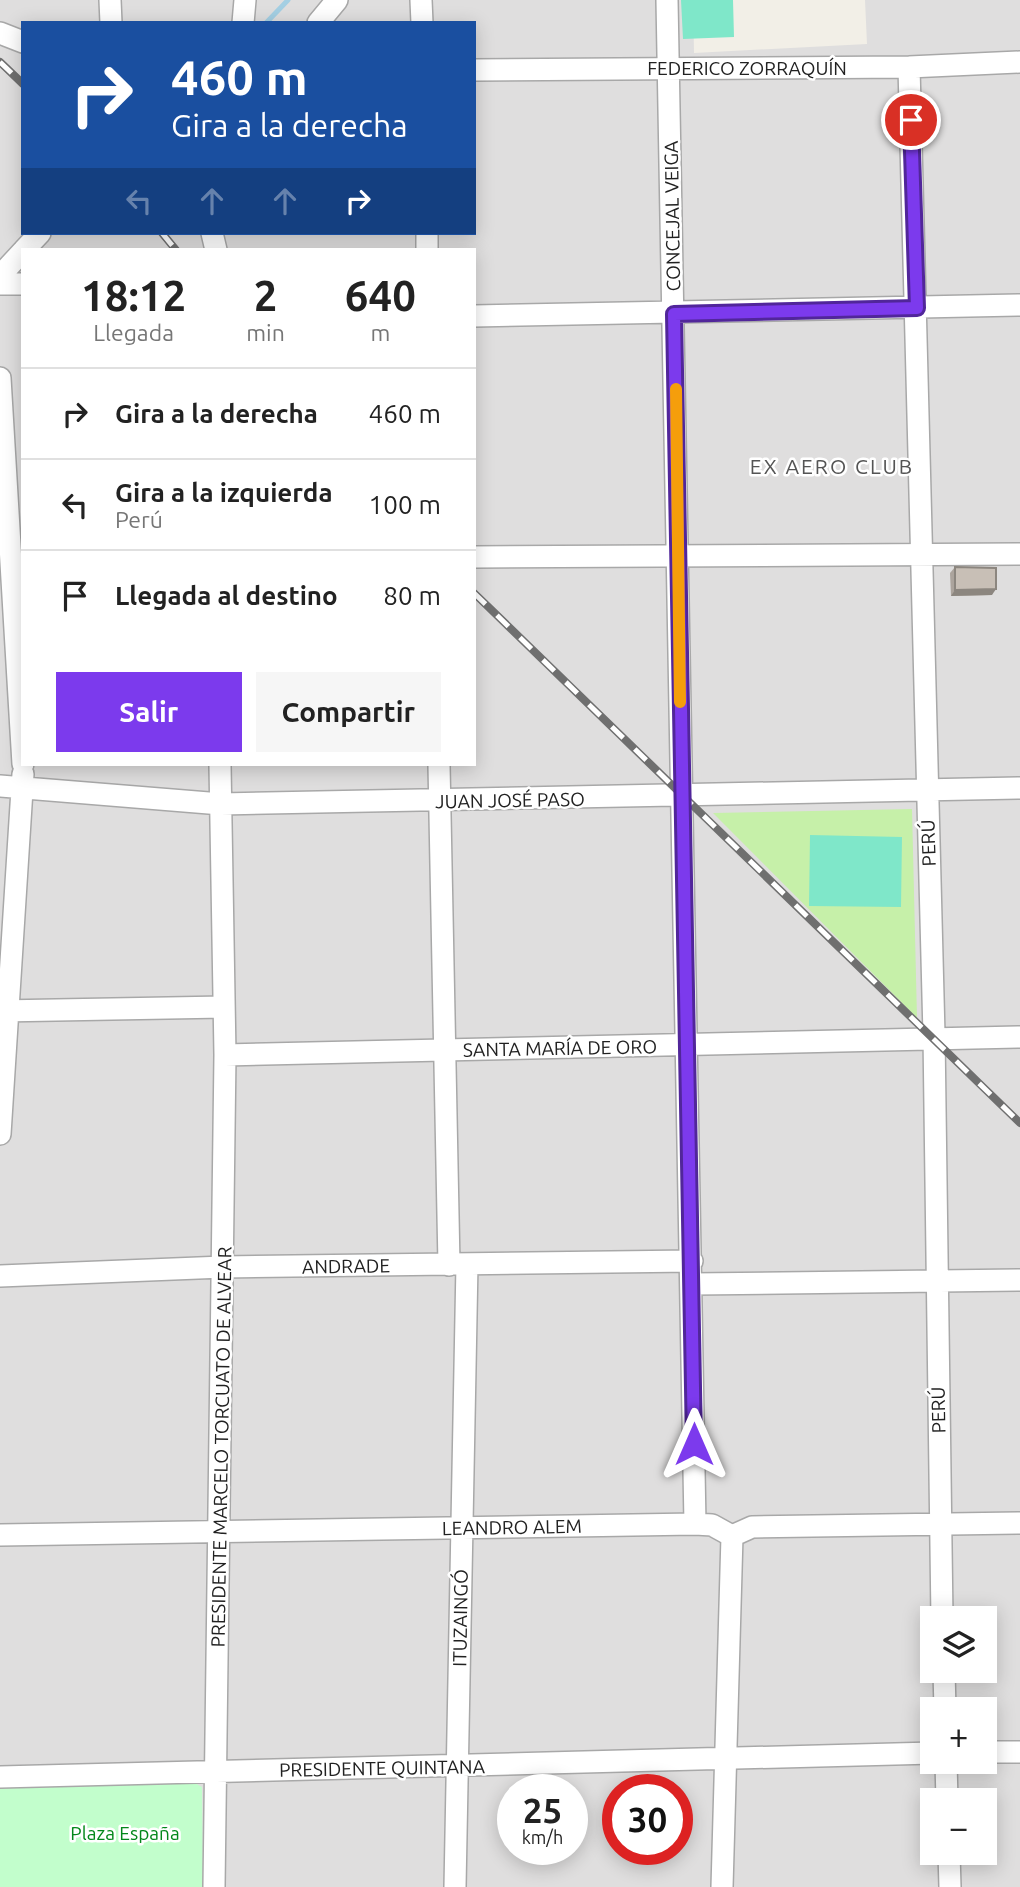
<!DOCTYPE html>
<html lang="es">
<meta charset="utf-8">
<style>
body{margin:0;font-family:Ubuntu,sans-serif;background:#f6f6f6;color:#222;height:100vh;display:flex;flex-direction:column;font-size:26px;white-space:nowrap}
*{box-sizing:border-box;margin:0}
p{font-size:23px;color:#767676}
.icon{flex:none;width:38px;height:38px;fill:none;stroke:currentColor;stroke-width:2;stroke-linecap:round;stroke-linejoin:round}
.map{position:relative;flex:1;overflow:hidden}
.details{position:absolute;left:21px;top:248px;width:455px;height:518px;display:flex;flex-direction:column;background:#fff;border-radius:0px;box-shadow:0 4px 18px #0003}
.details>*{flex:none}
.top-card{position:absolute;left:21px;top:21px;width:455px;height:214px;border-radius:0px;box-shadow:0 4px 18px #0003;background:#1a4fa0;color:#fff;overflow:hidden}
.tools{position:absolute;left:920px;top:1606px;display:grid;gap:14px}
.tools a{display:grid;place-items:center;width:77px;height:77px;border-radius:0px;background:#fff;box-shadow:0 4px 18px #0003;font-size:35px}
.speed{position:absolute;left:497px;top:1774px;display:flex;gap:14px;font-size:35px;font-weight:700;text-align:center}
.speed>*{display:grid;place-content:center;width:91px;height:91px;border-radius:50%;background:#fff;box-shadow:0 4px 18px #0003;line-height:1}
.speed small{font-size:18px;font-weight:400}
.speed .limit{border:10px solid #d22;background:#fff;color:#111}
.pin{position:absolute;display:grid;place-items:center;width:60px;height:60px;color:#fff;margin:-30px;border:4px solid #fff;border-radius:50%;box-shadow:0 2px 7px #0007}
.me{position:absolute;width:77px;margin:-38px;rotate:0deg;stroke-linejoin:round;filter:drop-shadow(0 0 5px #0008)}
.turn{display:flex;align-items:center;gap:24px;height:147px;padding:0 35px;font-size:32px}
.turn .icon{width:91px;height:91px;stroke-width:2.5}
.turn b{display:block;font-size:49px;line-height:60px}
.lanes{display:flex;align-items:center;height:66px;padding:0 35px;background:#0003;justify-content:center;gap:35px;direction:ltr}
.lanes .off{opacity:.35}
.eta{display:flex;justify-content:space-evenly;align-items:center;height:119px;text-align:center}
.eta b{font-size:42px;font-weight:700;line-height:49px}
.action{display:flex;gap:14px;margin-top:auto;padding:14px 35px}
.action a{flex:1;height:80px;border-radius:0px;background:#7c3aed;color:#fff;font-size:28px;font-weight:700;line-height:80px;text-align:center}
.action a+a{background:#f6f6f6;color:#222}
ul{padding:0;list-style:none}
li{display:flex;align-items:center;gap:21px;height:91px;padding:0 35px;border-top:2px solid #e0e0e0}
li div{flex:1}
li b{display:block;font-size:26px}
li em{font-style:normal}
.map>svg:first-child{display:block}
</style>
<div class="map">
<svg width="1020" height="1887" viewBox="0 0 1020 1887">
<rect width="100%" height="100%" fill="#f2efe7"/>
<path fill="#dfdede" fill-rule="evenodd" d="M 0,0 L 693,0 L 694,53 L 867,44 L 865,0 L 1020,0 L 1020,1887 L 0,1887 ZM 23,23 L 474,23 L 474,233 L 23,233 ZM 23,250 L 474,250 L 474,765 L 23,765 ZM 933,1619 L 985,1619 L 985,1671 L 933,1671 ZM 933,1710 L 985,1710 L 985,1762 L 933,1762 ZM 513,1790 L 572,1790 L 572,1850 L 513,1850 ZM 618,1790 L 677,1790 L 677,1850 L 618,1850 ZM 933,1801 L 985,1801 L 985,1853 L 933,1853 Z"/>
<path fill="#c6f0a9" d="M 912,809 L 917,1018 L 713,813 Z"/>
<path fill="#c2fecc" d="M 184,1777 L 202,1787 L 203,1887 L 0,1887 L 0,1783 Z"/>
<path fill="#7fe7c9" d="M 681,0 L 733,0 L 734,37 L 683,39 Z
M 810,835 L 902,837 L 901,907 L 809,906 Z"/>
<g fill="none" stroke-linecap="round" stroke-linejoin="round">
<path stroke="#a4cfe3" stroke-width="5" d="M 266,23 L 288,0"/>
<defs>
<path id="minor" d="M 110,0 L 111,23
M 421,0 L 422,23
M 667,0 L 695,1524
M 243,23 L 245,0
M 318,23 L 337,0
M 0,33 L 23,42
M 909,67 L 934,1035 L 942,1619
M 474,70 L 909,67 L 1020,62
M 212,233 L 216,250
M 427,233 L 427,250
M 24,250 L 40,233
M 0,276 L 23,251
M 0,284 L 23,284
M 474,316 L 1020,305
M 0,378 L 23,764
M 474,557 L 1020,554
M 439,765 L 449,1265
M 0,786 L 221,804 L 1020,788
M 0,1011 L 224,1007
M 225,1055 L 1020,1037
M 0,1134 L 23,774
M 0,1276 L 223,1267 L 692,1261
M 693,1284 L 1020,1280
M 0,1535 L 695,1524 L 712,1525 L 732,1536 L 752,1527 L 1020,1523
M 944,1671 L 945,1710
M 985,1752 L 1020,1752
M 946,1762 L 947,1801
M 0,1777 L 933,1753
M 949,1853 L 950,1887
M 214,1887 L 225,1055 L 220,765
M 455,1887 L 467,1264
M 722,1887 L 732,1536"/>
</defs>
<use href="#minor" stroke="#a8a8a8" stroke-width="24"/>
<use href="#minor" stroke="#fff" stroke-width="21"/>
<defs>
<path id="rail" d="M 0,62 L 23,84
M 162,233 L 176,250
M 474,593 L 1020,1123"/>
</defs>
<use href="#rail" stroke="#6f6f6f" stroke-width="8"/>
<use href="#rail" stroke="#fff" stroke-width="5" stroke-dasharray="16" stroke-linecap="butt"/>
</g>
<path fill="#aca49d" d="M 955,567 L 992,595 L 951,596 L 950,573 Z"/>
<path fill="#8c867f" d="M 996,589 L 992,595 L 951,596 L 955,590 Z"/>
<path fill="#c8bfb6" stroke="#8c867f" stroke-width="2" d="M 955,567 L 996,568 L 996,589 L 955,590 Z"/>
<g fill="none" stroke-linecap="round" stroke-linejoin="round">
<defs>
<path id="route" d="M 694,1444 L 674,314 L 917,308 L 911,120"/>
</defs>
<use href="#route" stroke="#51269a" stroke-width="18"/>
<use href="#route" stroke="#7c3aed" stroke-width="12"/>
<path stroke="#f59e0b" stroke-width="12" d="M 676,389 L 680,702"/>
</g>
<g text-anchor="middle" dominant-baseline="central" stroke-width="5" stroke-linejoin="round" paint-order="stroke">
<g font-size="19" fill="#212121" stroke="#fff">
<text x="747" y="68">FEDERICO ZORRAQUÍN</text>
<text transform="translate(672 216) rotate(-91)">CONCEJAL VEIGA</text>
<text transform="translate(510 800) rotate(-1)">JUAN JOSÉ PASO</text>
<text transform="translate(928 843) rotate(-92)">PERÚ</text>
<text transform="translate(560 1048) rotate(-1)">SANTA MARÍA DE ORO</text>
<text transform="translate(346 1266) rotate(-1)">ANDRADE</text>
<text transform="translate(938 1410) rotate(-91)">PERÚ</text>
<text transform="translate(221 1447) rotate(-89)">PRESIDENTE MARCELO TORCUATO DE ALVEAR</text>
<text transform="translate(512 1527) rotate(-1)">LEANDRO ALEM</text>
<text transform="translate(460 1618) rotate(-89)">ITUZAINGÓ</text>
<text transform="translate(382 1768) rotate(-1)">PRESIDENTE QUINTANA</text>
</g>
<g font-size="19" fill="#03871a" stroke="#fff">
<text x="125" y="1833">Plaza España</text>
</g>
<g font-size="21" letter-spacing="2" fill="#545454" stroke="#fff">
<text x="832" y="466">EX AERO CLUB</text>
</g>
</g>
</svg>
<div class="tools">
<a><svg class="icon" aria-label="layers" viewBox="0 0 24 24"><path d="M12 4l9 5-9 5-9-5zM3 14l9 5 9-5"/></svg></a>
<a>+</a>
<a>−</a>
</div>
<div class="speed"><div>25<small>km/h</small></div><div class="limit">30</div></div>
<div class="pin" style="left:911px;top:120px;background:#d93025"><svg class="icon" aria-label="arrive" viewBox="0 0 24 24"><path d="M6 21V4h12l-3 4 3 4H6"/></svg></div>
<svg class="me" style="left:694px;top:1444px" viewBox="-20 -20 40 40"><path d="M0-17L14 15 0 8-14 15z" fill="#7c3aed" stroke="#fff" stroke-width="4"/></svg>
<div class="top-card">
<div class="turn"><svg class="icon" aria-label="right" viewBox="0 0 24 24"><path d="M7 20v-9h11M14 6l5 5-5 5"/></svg><div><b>460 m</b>Gira a la derecha</div></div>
<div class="lanes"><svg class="icon off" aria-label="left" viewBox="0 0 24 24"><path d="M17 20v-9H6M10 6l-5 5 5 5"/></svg><svg class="icon off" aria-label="ahead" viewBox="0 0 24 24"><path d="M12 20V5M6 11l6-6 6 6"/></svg><svg class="icon off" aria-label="ahead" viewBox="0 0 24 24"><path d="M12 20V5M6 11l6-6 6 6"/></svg><svg class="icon" aria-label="right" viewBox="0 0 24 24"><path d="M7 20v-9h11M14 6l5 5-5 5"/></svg></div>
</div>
<section class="details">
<div class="eta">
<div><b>18:12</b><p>Llegada</p></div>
<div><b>2</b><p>min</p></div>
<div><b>640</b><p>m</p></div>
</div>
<ul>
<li><svg class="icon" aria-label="right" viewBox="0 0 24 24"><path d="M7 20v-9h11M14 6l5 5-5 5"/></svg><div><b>Gira a la derecha</b></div><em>460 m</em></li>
<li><svg class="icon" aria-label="left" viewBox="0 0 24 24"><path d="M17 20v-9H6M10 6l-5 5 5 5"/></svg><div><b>Gira a la izquierda</b><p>Perú</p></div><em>100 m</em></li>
<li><svg class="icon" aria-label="arrive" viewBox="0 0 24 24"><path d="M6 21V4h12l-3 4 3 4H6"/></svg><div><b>Llegada al destino</b></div><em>80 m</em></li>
</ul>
<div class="action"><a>Salir</a><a>Compartir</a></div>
</section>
</div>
